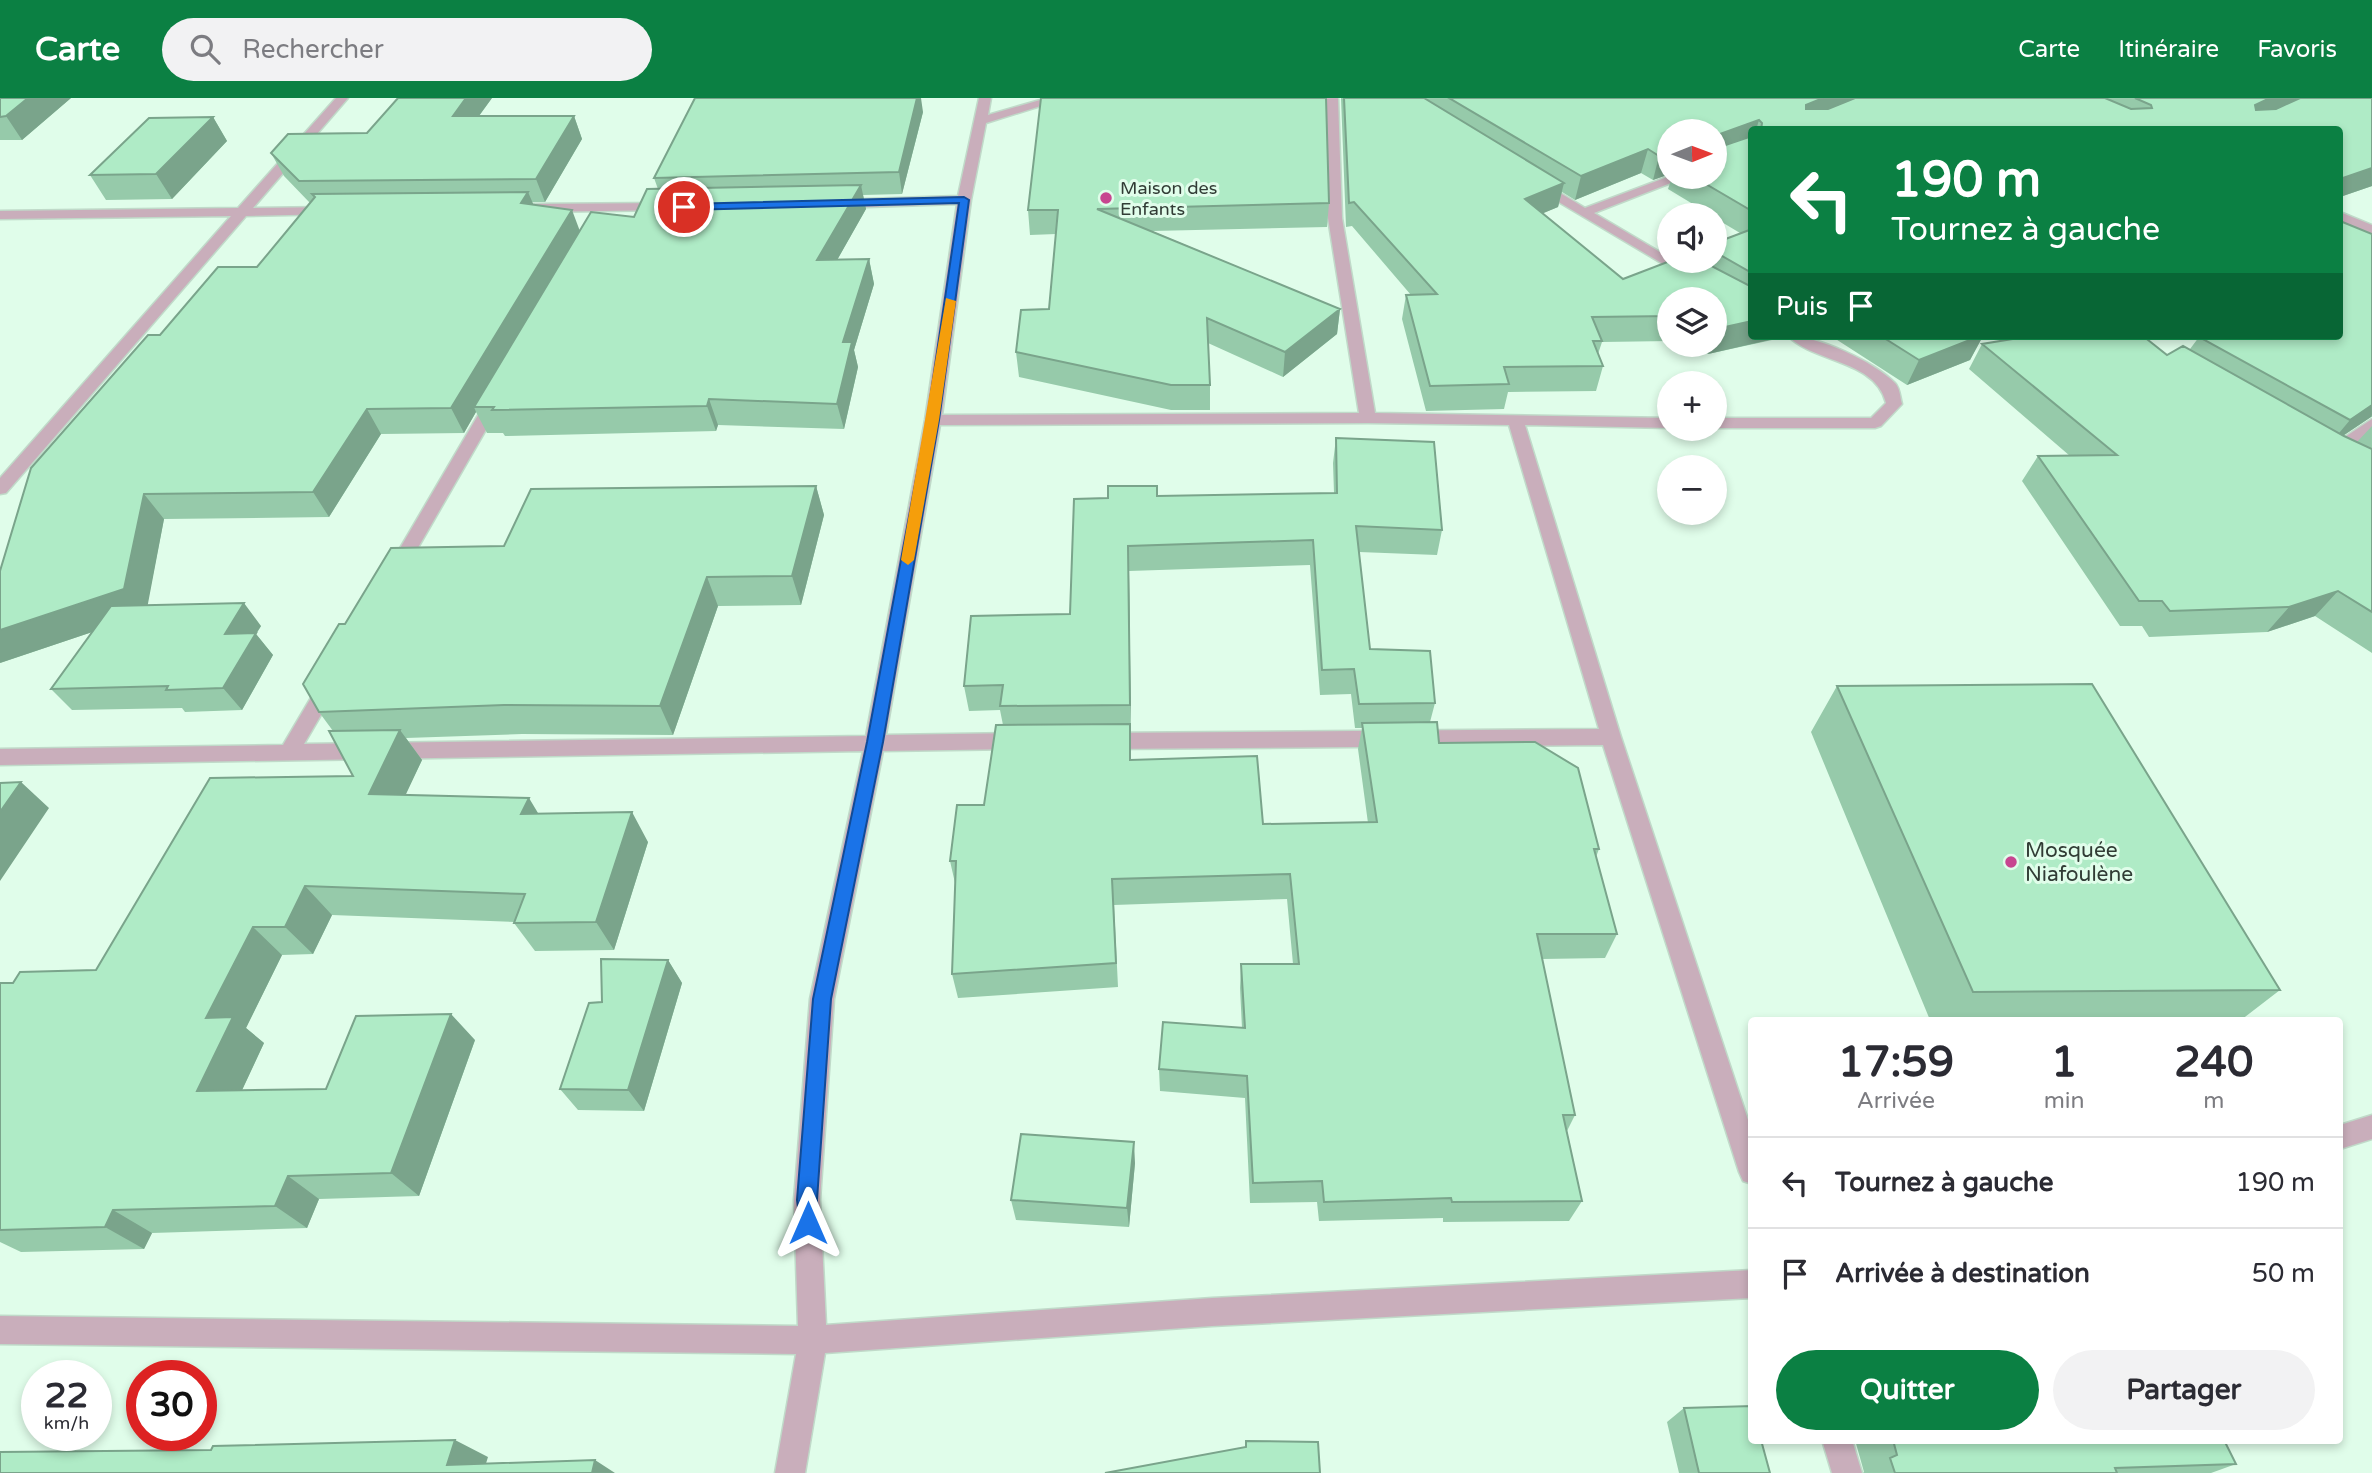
<!DOCTYPE html>
<html lang="fr">
<meta charset="utf-8">
<style>
body{margin:0;font-family:"Varela Round",sans-serif;background:#f2f2f3;color:#2b2b33;height:100vh;display:flex;flex-direction:column;font-size:26px;white-space:nowrap}
*{box-sizing:border-box;margin:0}
p{font-size:23px;color:#7c7c81}
.icon{flex:none;width:38px;height:38px;fill:none;stroke:currentColor;stroke-width:2;stroke-linecap:round;stroke-linejoin:round}
.map{position:relative;flex:1;overflow:hidden}
.panel{position:absolute;left:1748px;top:919px;width:595px;height:427px;display:flex;flex-direction:column;background:#fff;border-radius:7px;box-shadow:0 4px 10px #0003}
.panel>*{flex:none}
.banner{position:absolute;left:1748px;top:28px;width:595px;height:214px;border-radius:7px;box-shadow:0 4px 10px #0003;background:#0b8043;color:#fff;overflow:hidden}
.needle{width:46px;rotate:89deg}
.fabs{position:absolute;left:1657px;top:21px;display:grid;gap:14px}
.fabs a{display:grid;place-items:center;width:70px;height:70px;border-radius:50%;background:#fff;box-shadow:0 4px 10px #0003;font-size:35px}
.speed{position:absolute;left:21px;top:1262px;display:flex;gap:14px;font-size:35px;font-weight:700;text-align:center}
.speed>*{display:grid;place-content:center;width:91px;height:91px;border-radius:50%;background:#fff;box-shadow:0 4px 10px #0003;line-height:1}
.speed small{font-size:18px;font-weight:400}
.speed .limit{border:10px solid #d22;background:#fff;color:#111}
.pin{position:absolute;display:grid;place-items:center;width:60px;height:60px;color:#fff;margin:-30px;border:4px solid #fff;border-radius:50%;box-shadow:0 2px 7px #0007}
.me{position:absolute;width:77px;margin:-38px;rotate:0deg;stroke-linejoin:round;filter:drop-shadow(0 0 5px #0008)}
.turn{display:flex;align-items:center;gap:24px;height:147px;padding:0 28px;font-size:32px}
.turn .icon{width:91px;height:91px;stroke-width:2.5}
.turn b{display:block;font-size:49px;line-height:60px}
.then{display:flex;align-items:center;height:66px;padding:0 28px;background:#0003;gap:14px;font-size:26px}
.eta{display:flex;justify-content:space-evenly;align-items:center;height:119px;text-align:center}
.eta b{font-size:42px;font-weight:700;line-height:49px}
.primary-button{display:flex;gap:14px;margin-top:auto;padding:14px 28px}
.primary-button a{flex:1;height:80px;border-radius:42px;background:#0b8043;color:#fff;font-size:28px;font-weight:700;line-height:80px;text-align:center}
.primary-button a+a{background:#f2f2f3;color:#2b2b33}
ul{padding:0;list-style:none}
li{display:flex;align-items:center;gap:21px;height:91px;padding:0 28px;border-top:2px solid #e1e1e2}
li div{flex:1}
li b{display:block;font-size:26px}
li em{font-style:normal}
header{display:flex;align-items:center;gap:42px;box-sizing:border-box;height:98px;padding:0 35px;background:#0b8043;color:#fff}
header strong{font-size:33px}
nav{display:flex;gap:38px;margin-inline-start:auto;font-size:24px}
.search{width:490px;height:63px;background:#f2f2f3;display:flex;align-items:center;gap:18px;box-sizing:border-box;padding:0 24px;border-radius:38px;color:#7c7c81;font-size:26px}
.map>svg:first-child{display:block}
</style>
<header>
<strong>Carte</strong>
<div class="search"><svg class="icon" aria-label="search" viewBox="0 0 24 24"><circle cx="10" cy="10" r="6"/><path d="M15 15l6 6"/></svg>Rechercher</div>
<nav><a>Carte</a><a>Itinéraire</a><a>Favoris</a></nav>
</header>
<div class="map">
<svg width="2372" height="1375" viewBox="0 0 2372 1375">
<rect width="100%" height="100%" fill="#e0fdea"/>
<g fill="none" stroke-linecap="round" stroke-linejoin="round">
<defs>
<path id="minor" d="M 336,0 L 348,0 L 253,110 L 332,109 L 337,110 L 337,116 L 246,118 L 6,395 L 0,396 L 0,380 L 231,118 L 0,121 L 0,113 L 238,110 Z
M 979,0 L 991,0 L 988,17 L 1047,0 L 1066,0 L 986,25 L 971,102 L 942,317 L 1359,315 L 1328,120 L 1326,0 L 1338,0 L 1342,120 L 1375,315 L 1670,320 L 1670,330 L 1525,327 L 1621,639 L 1752,1034 L 1752,1086 L 1743,1083 L 1739,1074 L 1603,647 L 1104,651 L 1097,648 L 1094,643 L 1097,638 L 1104,635 L 1599,631 L 1509,327 L 1368,325 L 940,327 L 886,637 L 1020,635 L 1027,638 L 1030,643 L 1027,648 L 1020,651 L 883,653 L 834,901 L 820,1102 L 826,1227 L 1212,1200 L 1752,1172 L 1752,1200 L 1212,1228 L 825,1255 L 805,1375 L 775,1375 L 796,1256 L 0,1246 L 0,1218 L 798,1228 L 794,1102 L 810,901 L 863,653 L 0,667 L 0,651 L 283,647 L 322,581 L 336,581 L 339,586 L 304,646 L 866,638 L 925,322 L 957,106 L 837,110 L 830,106 L 837,102 L 958,98 Z
M 1670,78 L 1686,79 L 1594,115 L 1670,160 L 1670,163 L 1674,163 L 1695,175 L 1695,181 L 1690,182 L 1530,87 L 1537,83 L 1542,84 L 1585,110 Z
M 665,105 L 670,106 L 670,112 L 533,114 L 526,110 L 533,106 Z
M 2340,114 L 2372,127 L 2372,136 L 2340,123 Z
M 1788,238 C 1818,238 1873,263 1895,285 C 1900,290 1900,299 1902,306 L 1881,328 L 1875,330 L 1715,330 L 1715,320 L 1871,320 L 1886,305 C 1876,262 1814,265 1788,238 Z
M 495,297 L 503,302 L 404,474 L 401,478 L 389,478 L 386,474 L 487,302 Z
M 2372,321 L 2372,334 L 2336,361 L 2324,361 L 2322,357 L 2324,353 Z
M 2372,1017 L 2372,1041 L 2340,1051 L 2340,1027 Z
M 1822,1342 L 1852,1342 L 1862,1375 L 1832,1375 Z"/>
</defs>
<use href="#minor" stroke="#c0dac9" stroke-width="3"/>
<use href="#minor" fill="#c9aebb" fill-rule="evenodd"/>
</g>
<path fill="#96caaa" fill-rule="evenodd" d="M 0,0 L 71,0 L 22,42 L 0,42 Z
M 492,0 L 479,18 L 574,18 L 582,41 L 545,104 L 532,104 L 533,107 L 580,132 L 634,119 L 658,91 L 654,80 L 923,14 L 902,96 L 863,97 L 866,111 L 837,162 L 869,161 L 874,186 L 854,252 L 858,269 L 844,331 L 718,327 L 716,333 L 505,338 L 503,335 L 487,335 L 476,314 L 464,335 L 381,336 L 329,419 L 164,421 L 147,507 L 261,528 L 256,536 L 273,557 L 242,612 L 185,614 L 182,610 L 72,612 L 51,591 L 92,534 L 0,565 L 160,237 L 257,169 L 310,105 L 284,78 L 271,55 L 367,35 Z
M 1341,0 L 2372,0 L 2372,88 L 2340,99 L 2340,32 L 1752,32 L 1752,238 L 1786,239 L 1708,256 L 1698,247 L 1715,247 L 1715,201 L 1670,201 L 1670,243 L 1602,244 L 1598,256 L 1603,268 L 1596,293 L 1508,294 L 1504,311 L 1426,313 L 1402,221 L 1406,197 L 1411,197 L 1352,128 L 1346,129 ZM 1670,33 L 1715,33 L 1715,79 L 1672,79 L 1668,91 L 1711,117 L 1715,117 L 1715,120 L 1740,135 L 1715,145 L 1715,163 L 1670,163 L 1623,181 L 1543,115 L 1558,109 L 1562,94 L 1575,102 L 1641,75 L 1653,82 L 1670,76 Z
M 213,19 L 227,43 L 172,101 L 106,102 L 90,77 Z
M 1329,105 L 1327,129 L 1152,133 L 1340,211 L 1337,236 L 1283,279 L 1208,245 L 1210,287 L 1210,312 L 1171,312 L 1019,279 L 1016,254 L 1049,211 L 1056,136 L 1030,137 L 1028,112 Z
M 2372,136 L 2372,319 L 2371,319 L 2343,338 L 2357,344 L 2372,328 L 2372,555 L 2315,518 L 2267,534 L 2149,539 L 2142,528 L 2120,528 L 2022,383 L 2038,358 L 2070,358 L 1969,271 L 1982,246 L 2167,257 L 2190,251 L 2199,239 L 2340,238 Z
M 1831,238 L 1983,238 L 1970,262 L 1907,287 Z
M 1336,340 L 1442,432 L 1437,457 L 1359,454 L 1370,551 L 1435,605 L 1430,624 L 1439,645 L 1599,751 L 1596,759 L 1617,836 L 1605,860 L 1542,861 L 1575,1017 L 1567,1033 L 1582,1103 L 1569,1123 L 1443,1124 L 1443,1120 L 1319,1123 L 1317,1104 L 1250,1105 L 1245,1000 L 1160,993 L 1159,971 L 1242,930 L 1240,890 L 1241,866 L 1293,866 L 1287,801 L 1114,807 L 1118,889 L 958,900 L 952,876 L 955,785 L 950,763 L 984,707 L 1003,627 L 1000,612 L 969,613 L 964,588 L 1070,516 L 1157,398 L 1334,395 L 1333,365 ZM 1310,467 L 1320,597 L 1351,596 L 1355,630 L 1362,630 L 1358,651 L 1368,725 L 1263,726 L 1131,662 L 1129,473 Z
M 816,388 L 824,417 L 801,507 L 718,508 L 673,637 L 522,636 L 406,640 L 422,662 L 405,697 L 538,716 L 648,744 L 614,852 L 535,853 L 514,825 L 515,824 L 332,817 L 313,856 L 282,857 L 246,930 L 264,945 L 242,992 L 326,991 L 475,942 L 419,1098 L 319,1101 L 307,1130 L 152,1135 L 144,1151 L 21,1154 L 0,1144 L 0,885 L 13,885 L 96,872 L 353,678 L 333,633 L 319,614 L 345,526 L 504,448 Z
M 1837,588 L 2280,892 L 2241,922 L 1930,922 L 1811,634 Z
M 668,862 L 682,885 L 644,1013 L 578,1012 L 560,991 Z
M 1135,1065 L 1129,1129 L 1016,1122 L 1011,1102 Z
M 1684,1310 L 1770,1375 L 1679,1375 L 1667,1324 Z
M 1855,1342 L 2224,1342 L 2236,1366 L 2211,1375 L 1863,1375 L 1864,1374 Z"/>
<path fill="#7aa48b" d="M 28,0 L 71,0 L 22,42 L 6,18 Z
M 466,0 L 492,0 L 462,41 L 453,18 Z
M 917,0 L 921,0 L 923,14 L 902,96 L 899,74 Z
M 1823,0 L 1871,0 L 1798,30 L 1806,7 Z
M 2270,0 L 2304,0 L 2241,30 L 2255,7 Z
M 574,18 L 582,41 L 545,104 L 536,81 Z
M 213,19 L 227,43 L 172,101 L 156,76 Z
M 1759,22 L 1756,32 L 1752,32 L 1752,44 L 1715,59 L 1720,36 Z
M 1648,51 L 1641,75 L 1575,102 L 1581,78 Z
M 1670,54 L 1670,76 L 1653,82 L 1659,58 Z
M 2372,70 L 2372,88 L 2340,99 L 2340,81 Z
M 1564,85 L 1558,109 L 1520,125 L 1525,101 Z
M 861,87 L 866,111 L 823,187 L 817,162 Z
M 528,94 L 538,117 L 521,105 Z
M 572,112 L 581,136 L 474,309 L 476,314 L 464,335 L 451,310 Z
M 869,161 L 874,186 L 854,252 L 858,269 L 844,331 L 837,306 L 843,244 Z
M 1340,211 L 1337,236 L 1283,279 L 1285,254 Z
M 1752,223 L 1752,238 L 1786,238 L 1708,256 L 1711,247 L 1715,247 L 1715,235 L 1716,231 Z
M 1980,238 L 1983,238 L 1970,262 L 1907,287 L 1919,262 Z
M 709,301 L 718,327 L 716,333 L 707,308 Z
M 2372,307 L 2372,317 L 2371,319 L 2329,347 L 2350,322 Z
M 367,311 L 381,336 L 329,419 L 313,394 Z
M 816,388 L 824,417 L 801,507 L 792,478 Z
M 144,396 L 164,421 L 146,516 L 0,565 L 0,532 Z
M 1128,448 L 1129,473 L 1131,632 L 1130,607 Z
M 707,479 L 718,508 L 673,637 L 660,608 Z
M 2338,493 L 2315,518 L 2267,534 L 2289,509 Z
M 244,505 L 261,528 L 256,536 L 273,557 L 242,612 L 223,590 L 225,536 Z
M 400,632 L 422,662 L 392,726 L 369,696 Z
M 21,684 L 49,710 L 0,783 L 0,714 Z
M 529,700 L 547,730 L 521,716 Z
M 632,714 L 648,744 L 614,852 L 596,824 Z
M 305,788 L 332,817 L 313,856 L 285,829 Z
M 253,829 L 282,857 L 246,930 L 264,945 L 230,1018 L 197,993 L 206,920 Z
M 668,862 L 682,885 L 644,1013 L 628,992 Z
M 451,916 L 475,942 L 419,1098 L 391,1075 Z
M 1134,1044 L 1135,1065 L 1129,1129 L 1127,1110 Z
M 288,1078 L 319,1101 L 307,1130 L 275,1108 Z
M 113,1112 L 152,1135 L 144,1151 L 105,1129 Z
M 455,1342 L 488,1359 L 483,1375 L 447,1367 Z
M 595,1362 L 615,1375 L 592,1375 Z"/>
<path fill="#afebc6" stroke="#7aa48b" stroke-width="2" d="M 0,0 L 28,0 L 6,18 L 0,19 Z
M 398,0 L 466,0 L 453,18 L 574,18 L 536,81 L 299,83 L 271,55 L 288,36 L 367,35 Z
M 695,0 L 917,0 L 899,74 L 654,80 Z
M 1041,0 L 1326,0 L 1329,105 L 1097,111 L 1340,211 L 1285,254 L 1207,220 L 1210,287 L 1171,287 L 1016,254 L 1021,212 L 1049,211 L 1058,112 L 1028,112 Z
M 1344,0 L 1424,0 L 1564,85 L 1525,101 L 1623,181 L 1670,163 L 1702,163 L 1752,189 L 1752,223 L 1716,231 L 1715,229 L 1715,201 L 1670,201 L 1670,218 L 1592,219 L 1602,243 L 1593,243 L 1603,268 L 1504,269 L 1509,286 L 1430,288 L 1406,197 L 1437,196 L 1354,104 L 1349,105 Z
M 1449,0 L 1823,0 L 1806,7 L 1806,11 L 1828,11 L 1855,0 L 2105,0 L 2131,11 L 2152,10 L 2151,7 L 2135,0 L 2270,0 L 2255,7 L 2256,12 L 2276,11 L 2300,0 L 2372,0 L 2372,70 L 2340,81 L 2340,32 L 1761,32 L 1762,25 L 1759,22 L 1720,36 L 1720,46 L 1723,48 L 1752,38 L 1752,113 L 1694,79 L 1715,79 L 1715,33 L 1670,33 L 1670,54 L 1659,58 L 1648,51 L 1581,78 Z
M 213,19 L 156,76 L 90,77 L 149,20 Z
M 861,87 L 817,162 L 869,161 L 843,244 L 852,244 L 837,306 L 709,301 L 707,308 L 492,312 L 494,309 L 474,309 L 591,114 L 634,119 L 647,91 Z
M 528,94 L 521,105 L 572,112 L 451,310 L 367,311 L 313,394 L 144,396 L 124,491 L 0,532 L 0,473 L 31,370 L 148,237 L 160,237 L 218,169 L 257,169 L 315,99 L 312,96 Z
M 2340,123 L 2372,136 L 2372,307 L 2350,322 L 2199,239 L 2340,238 Z
M 1752,131 L 1752,175 L 1715,154 L 1715,145 Z
M 1881,238 L 1980,238 L 1919,262 Z
M 2031,238 L 2143,238 L 2167,257 L 2183,248 L 2344,338 L 2372,351 L 2372,514 L 2338,493 L 2289,509 L 2170,513 L 2162,503 L 2139,503 L 2038,358 L 2117,357 L 1982,246 Z
M 1336,340 L 1434,344 L 1442,432 L 1356,428 L 1370,551 L 1430,553 L 1435,605 L 1359,606 L 1354,571 L 1322,572 L 1313,442 L 1128,448 L 1130,607 L 1000,608 L 1003,587 L 964,588 L 971,518 L 1070,516 L 1074,401 L 1108,400 L 1108,388 L 1157,388 L 1157,398 L 1337,395 Z
M 816,388 L 792,478 L 707,479 L 660,608 L 504,607 L 319,614 L 303,586 L 339,526 L 345,526 L 391,450 L 504,448 L 531,391 Z
M 244,505 L 225,536 L 256,535 L 223,590 L 166,592 L 168,588 L 51,591 L 111,508 Z
M 2092,586 L 2280,892 L 1973,894 L 1837,588 Z
M 1437,624 L 1439,645 L 1535,644 L 1578,670 L 1599,751 L 1594,751 L 1617,836 L 1537,836 L 1575,1017 L 1563,1017 L 1582,1103 L 1452,1104 L 1451,1100 L 1324,1104 L 1322,1083 L 1253,1085 L 1247,978 L 1159,971 L 1163,924 L 1245,930 L 1241,866 L 1299,866 L 1290,776 L 1112,781 L 1116,865 L 952,876 L 956,763 L 950,763 L 957,707 L 984,707 L 996,627 L 1130,626 L 1130,662 L 1257,658 L 1263,726 L 1377,724 L 1362,625 Z
M 400,632 L 369,696 L 529,700 L 521,716 L 632,714 L 596,824 L 514,825 L 525,796 L 305,788 L 285,829 L 253,829 L 206,920 L 233,919 L 197,993 L 326,991 L 356,918 L 451,916 L 391,1075 L 288,1078 L 275,1108 L 113,1112 L 105,1129 L 0,1132 L 0,885 L 13,885 L 20,874 L 96,872 L 210,680 L 353,678 L 329,633 Z
M 21,684 L 0,714 L 0,685 Z
M 601,861 L 668,862 L 628,992 L 560,991 L 589,905 L 602,904 Z
M 1021,1036 L 1134,1044 L 1127,1110 L 1011,1102 Z
M 1752,1308 L 1752,1342 L 1761,1342 L 1770,1375 L 1699,1375 L 1684,1310 Z
M 455,1342 L 447,1367 L 595,1362 L 592,1375 L 0,1375 L 0,1354 L 211,1352 L 213,1348 Z
M 1893,1342 L 2224,1342 L 2236,1366 L 2115,1370 L 2117,1375 L 1895,1375 L 1890,1360 L 1897,1357 Z
M 1246,1343 L 1318,1344 L 1320,1375 L 1105,1375 L 1246,1349 Z"/>
<path fill="#1a73e8" stroke="#114b97" stroke-width="2" d="M 964,99 L 969,102 L 939,322 L 883,644 L 831,901 L 817,1102 L 818,1125 L 815,1132 L 808,1135 L 801,1132 L 797,1102 L 813,901 L 867,644 L 927,322 L 959,105 L 684,112 L 679,109 L 684,106 Z"/>
<path fill="#f59e0b" d="M 946,200 L 956,203 L 939,322 L 914,462 L 908,467 L 901,462 Z"/>
<g fill="#c74690" stroke="#e0fdea" stroke-width="2.5">
<circle cx="1106" cy="100" r="7"/>
<circle cx="2011" cy="764" r="7"/>
</g>
<g text-anchor="middle" dominant-baseline="central" stroke-width="6" stroke-linejoin="round" paint-order="stroke">
<g font-size="18" fill="#313c35" stroke="#e0fdea" text-anchor="start">
<text x="1120" y="90">Maison des<tspan x="1120" dy="21">Enfants</tspan></text>
</g>
<g font-size="21" fill="#313c35" stroke="#e0fdea" text-anchor="start">
<text x="2025" y="752">Mosquée<tspan x="2025" dy="24">Niafoulène</tspan></text>
</g>
</g>
</svg>
<div class="fabs">
<a><svg class="needle" viewBox="-14 -14 28 28"><path d="M0-13l5 13h-10z" fill="#e53935"/><path d="M0 13l5-13h-10z" fill="#7c7c81"/></svg></a>
<a><svg class="icon" aria-label="sound" viewBox="0 0 24 24"><path d="M4 9h4l5-4v14l-5-4H4zM17 9q2 3 0 6"/></svg></a>
<a><svg class="icon" aria-label="layers" viewBox="0 0 24 24"><path d="M12 4l9 5-9 5-9-5zM3 14l9 5 9-5"/></svg></a>
<a>+</a>
<a>−</a>
</div>
<div class="speed"><div>22<small>km/h</small></div><div class="limit">30</div></div>
<div class="pin" style="left:684px;top:109px;background:#d93025"><svg class="icon" aria-label="arrive" viewBox="0 0 24 24"><path d="M6 21V4h12l-3 4 3 4H6"/></svg></div>
<svg class="me" style="left:808px;top:1125px" viewBox="-20 -20 40 40"><path d="M0-17L14 15 0 8-14 15z" fill="#1a73e8" stroke="#fff" stroke-width="4"/></svg>
<div class="banner">
<div class="turn"><svg class="icon" aria-label="left" viewBox="0 0 24 24"><path d="M17 20v-9H6M10 6l-5 5 5 5"/></svg><div><b>190 m</b>Tournez à gauche</div></div>
<div class="then">Puis<svg class="icon" aria-label="arrive" viewBox="0 0 24 24"><path d="M6 21V4h12l-3 4 3 4H6"/></svg></div>
</div>
<section class="panel">
<div class="eta">
<div><b>17:59</b><p>Arrivée</p></div>
<div><b>1</b><p>min</p></div>
<div><b>240</b><p>m</p></div>
</div>
<ul>
<li><svg class="icon" aria-label="left" viewBox="0 0 24 24"><path d="M17 20v-9H6M10 6l-5 5 5 5"/></svg><div><b>Tournez à gauche</b></div><em>190 m</em></li>
<li><svg class="icon" aria-label="arrive" viewBox="0 0 24 24"><path d="M6 21V4h12l-3 4 3 4H6"/></svg><div><b>Arrivée à destination</b></div><em>50 m</em></li>
</ul>
<div class="primary-button"><a>Quitter</a><a>Partager</a></div>
</section>
</div>
